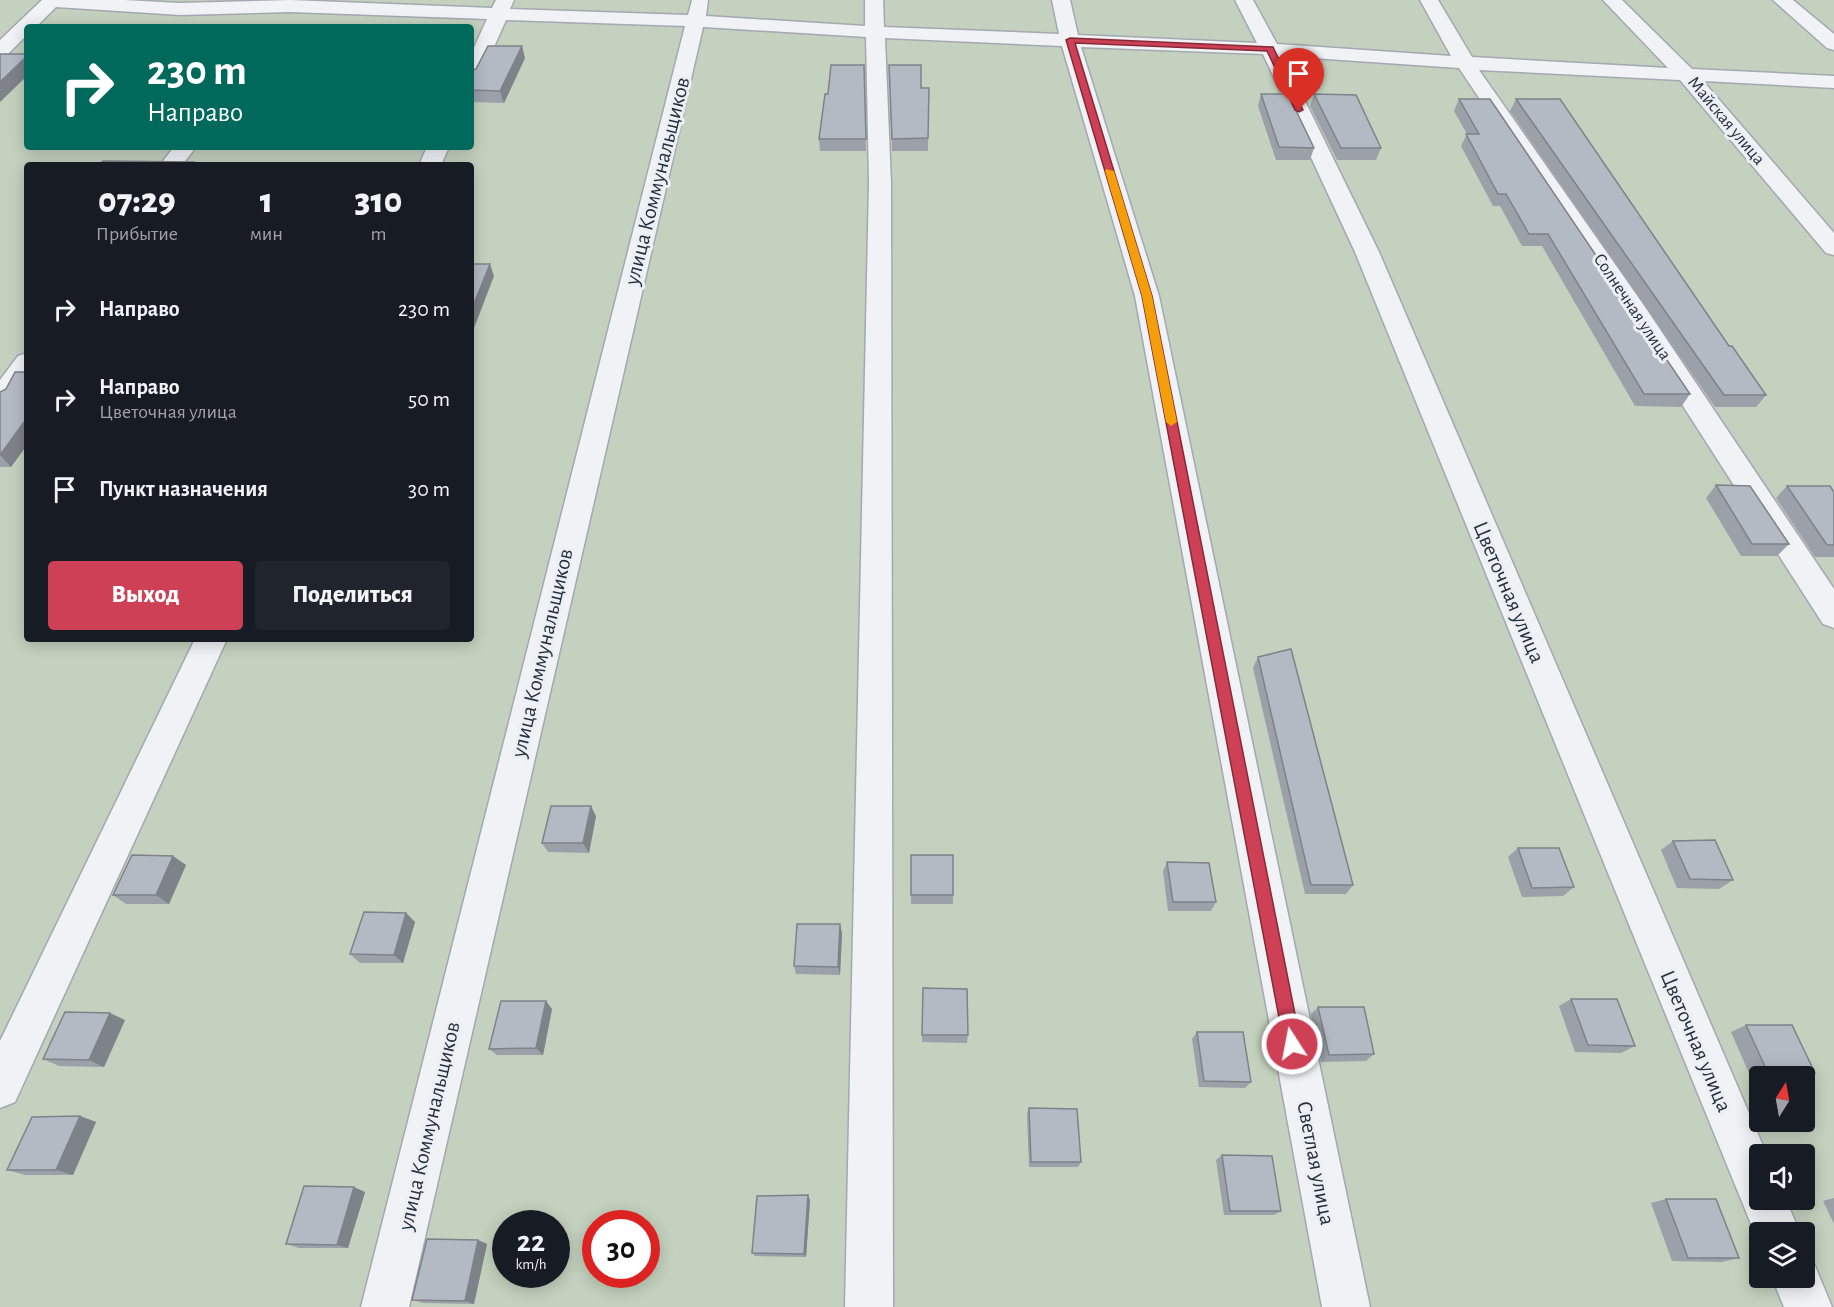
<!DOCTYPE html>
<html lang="ru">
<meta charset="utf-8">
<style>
body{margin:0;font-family:"Alegreya Sans",sans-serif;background:#20242c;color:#f1f3f6;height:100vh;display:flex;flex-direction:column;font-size:22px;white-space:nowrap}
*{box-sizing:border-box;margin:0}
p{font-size:20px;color:#9ea1a6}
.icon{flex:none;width:33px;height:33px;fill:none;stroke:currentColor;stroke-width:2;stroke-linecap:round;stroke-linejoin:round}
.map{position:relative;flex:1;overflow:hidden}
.panel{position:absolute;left:24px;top:162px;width:450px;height:480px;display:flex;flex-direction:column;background:#171b24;border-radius:6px;box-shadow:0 3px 15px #0003}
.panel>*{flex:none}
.top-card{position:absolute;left:24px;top:24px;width:450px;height:126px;border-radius:6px;box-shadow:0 3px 15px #0003;background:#00695c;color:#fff;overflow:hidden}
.needle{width:39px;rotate:11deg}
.tools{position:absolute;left:1749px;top:1066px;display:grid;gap:12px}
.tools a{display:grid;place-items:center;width:66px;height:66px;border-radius:6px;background:#171b24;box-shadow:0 3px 15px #0003;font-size:30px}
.speed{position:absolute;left:492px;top:1210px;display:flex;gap:12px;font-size:30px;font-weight:700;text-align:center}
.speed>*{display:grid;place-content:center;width:78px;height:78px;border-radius:50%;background:#171b24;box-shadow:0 3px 15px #0003;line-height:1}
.speed small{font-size:15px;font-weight:400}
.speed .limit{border:9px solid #d22;background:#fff;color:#111}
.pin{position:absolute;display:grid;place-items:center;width:51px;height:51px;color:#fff;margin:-62px -26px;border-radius:50% 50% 50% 0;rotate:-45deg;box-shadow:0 0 6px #0007}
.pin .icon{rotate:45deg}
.me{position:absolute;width:66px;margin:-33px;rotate:349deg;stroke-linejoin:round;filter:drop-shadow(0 0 4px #0008)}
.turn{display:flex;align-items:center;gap:21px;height:126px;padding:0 24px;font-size:27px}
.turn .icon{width:78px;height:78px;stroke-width:2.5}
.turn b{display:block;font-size:42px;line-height:51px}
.eta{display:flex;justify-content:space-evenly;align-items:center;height:102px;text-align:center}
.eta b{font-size:36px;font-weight:800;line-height:42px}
.cta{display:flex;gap:12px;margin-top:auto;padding:12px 24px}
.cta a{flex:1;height:69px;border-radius:6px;background:#ce4055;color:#fff;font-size:24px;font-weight:800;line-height:69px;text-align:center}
.cta a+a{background:#20242c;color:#f1f3f6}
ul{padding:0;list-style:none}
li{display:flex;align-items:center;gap:18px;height:90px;padding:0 24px}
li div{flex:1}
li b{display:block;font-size:22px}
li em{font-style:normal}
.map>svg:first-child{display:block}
</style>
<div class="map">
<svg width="1834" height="1307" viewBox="0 0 1834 1307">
<rect width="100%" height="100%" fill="#dde1e7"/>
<path fill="#c3d1be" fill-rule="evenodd" d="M 0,0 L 1834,0 L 1834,1307 L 0,1307 ZM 27,27 L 471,27 L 471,147 L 27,147 ZM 27,165 L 471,165 L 471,639 L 27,639 ZM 1760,1077 L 1804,1077 L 1804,1122 L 1760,1122 ZM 1760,1155 L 1804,1155 L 1804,1200 L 1760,1200 ZM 506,1224 L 556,1224 L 556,1275 L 506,1275 ZM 596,1224 L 646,1224 L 646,1275 L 596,1275 ZM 1760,1233 L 1804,1233 L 1804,1278 L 1760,1278 Z"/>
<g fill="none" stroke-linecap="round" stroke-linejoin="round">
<defs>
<path id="street" d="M 42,0 L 124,0 L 180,3 L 290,0 L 492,8 L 496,0 L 514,0 L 510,9 L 688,15 L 692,0 L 708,0 L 706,16 L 865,26 L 865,0 L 883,0 L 884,27 L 1059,34 L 1052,0 L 1070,0 L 1078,35 L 1257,43 L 1235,0 L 1253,0 L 1277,44 L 1451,56 L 1420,0 L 1438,0 L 1472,57 L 1668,68 L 1603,0 L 1622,0 L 1692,69 L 1834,76 L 1834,88 L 1703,81 L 1834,233 L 1834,255 L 1826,253 L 1680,80 L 1479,70 L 1645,307 L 1834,589 L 1834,628 L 1823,624 L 1624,314 L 1459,68 L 1283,56 L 1379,252 L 1767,1155 L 1760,1155 L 1760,1200 L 1786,1200 L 1800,1233 L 1760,1233 L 1760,1246 L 1355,252 L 1263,54 L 1081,47 L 1159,296 L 1370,1307 L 1322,1307 L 1135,296 L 1062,46 L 885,38 L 891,183 L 893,1307 L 845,1307 L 869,183 L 866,37 L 703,27 L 409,1307 L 361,1307 L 685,26 L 506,20 L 481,76 L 478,80 L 471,82 L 471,54 L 487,19 L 290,12 L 180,15 L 56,7 L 36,27 L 27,27 L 27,35 L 7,55 L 0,57 L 0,40 Z
M 1773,0 L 1793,0 L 1834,34 L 1834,50 L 1827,48 Z
M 174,147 L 196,147 L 182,165 L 160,165 Z
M 427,147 L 449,147 L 441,165 L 419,165 Z
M 27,353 C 27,376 26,401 0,408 L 0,380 L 18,356 Z
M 195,639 L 227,639 L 15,1102 L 0,1108 L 0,1041 Z
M 1804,1258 L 1813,1261 L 1832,1307 L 1784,1307 L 1772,1278 L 1804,1278 Z"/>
</defs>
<use href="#street" stroke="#a3a8b1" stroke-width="3"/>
<use href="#street" fill="#f0f2f5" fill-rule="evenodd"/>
</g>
<path fill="#9ba0a9" d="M 525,58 L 504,103 L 471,102 L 471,71 Z
M 864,65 L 866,151 L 820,151 L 819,139 L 828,94 Z
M 889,65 L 921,88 L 929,88 L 928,151 L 892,151 Z
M 1261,94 L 1314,148 L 1310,160 L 1276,160 L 1258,106 Z
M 1314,94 L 1381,148 L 1376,160 L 1337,160 L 1310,106 Z
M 1459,99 L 1690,394 L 1681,407 L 1635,406 L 1542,246 L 1522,246 L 1500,206 L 1493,206 L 1461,146 L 1467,134 L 1454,111 Z
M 1516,99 L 1729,346 L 1766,395 L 1756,407 L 1715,407 L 1510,111 Z
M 27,372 L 27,445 L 11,467 L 0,467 L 0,392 L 6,389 Z
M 1716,485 L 1789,544 L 1777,556 L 1741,556 L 1706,498 Z
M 1787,486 L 1834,492 L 1834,557 L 1815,557 L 1776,498 Z
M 1258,657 L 1353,885 L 1346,894 L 1305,894 L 1253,668 Z
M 596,816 L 589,853 L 548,852 L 542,843 Z
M 1673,841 L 1733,880 L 1719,889 L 1677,888 L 1661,850 Z
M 1518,848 L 1574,887 L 1563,896 L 1522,897 L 1508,857 Z
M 1167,862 L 1216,902 L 1211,911 L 1168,911 L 1163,871 Z
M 186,865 L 169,904 L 126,904 L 113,895 Z
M 911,895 L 953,895 L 953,904 L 911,904 Z
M 406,913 L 415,922 L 403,963 L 360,963 L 350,954 Z
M 842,933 L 840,975 L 796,974 L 794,966 Z
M 923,988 L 968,1035 L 967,1043 L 922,1042 Z
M 1571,999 L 1635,1046 L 1621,1053 L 1575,1052 L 1559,1006 Z
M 1318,1007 L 1374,1054 L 1366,1061 L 1321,1062 L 1311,1014 Z
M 552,1009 L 543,1055 L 497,1055 L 489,1049 Z
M 125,1020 L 104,1067 L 59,1066 L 43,1059 Z
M 1746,1025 L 1815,1073 L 1804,1077 L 1760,1077 L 1760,1080 L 1752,1080 L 1731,1032 Z
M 1197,1032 L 1251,1082 L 1245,1088 L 1199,1087 L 1192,1039 Z
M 1029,1108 L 1081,1162 L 1078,1167 L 1029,1167 L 1027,1114 Z
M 80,1116 L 96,1122 L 73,1175 L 25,1175 L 7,1170 Z
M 1222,1155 L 1281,1211 L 1274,1215 L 1224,1215 L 1216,1160 Z
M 365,1192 L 348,1248 L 299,1248 L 286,1244 Z
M 1834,1198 L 1834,1224 L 1823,1201 Z
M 1666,1199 L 1739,1258 L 1722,1262 L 1672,1261 L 1651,1203 Z
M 810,1200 L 806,1257 L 755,1256 L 752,1253 Z
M 478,1240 L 487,1244 L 474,1304 L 423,1303 L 412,1300 Z"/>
<path fill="#7e8289" d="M 522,46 L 525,58 L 504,103 L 500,91 Z
M 27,56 L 27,76 L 0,102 L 0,82 Z
M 490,264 L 494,276 L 471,336 L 471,311 Z
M 27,418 L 27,445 L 11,467 L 0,455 Z
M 591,806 L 596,816 L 589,853 L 583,843 Z
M 173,856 L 186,865 L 169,904 L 156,895 Z
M 406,913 L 415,922 L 403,963 L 394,955 Z
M 840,924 L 842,933 L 840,975 L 838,967 Z
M 546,1001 L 552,1009 L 543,1055 L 536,1048 Z
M 110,1013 L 125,1020 L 104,1067 L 89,1060 Z
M 80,1116 L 96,1122 L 73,1175 L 56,1170 Z
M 354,1187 L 365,1192 L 348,1248 L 337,1245 Z
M 808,1195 L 810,1200 L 806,1257 L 804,1254 Z
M 478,1240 L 487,1244 L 474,1304 L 465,1301 Z"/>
<path fill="#b4bac4" stroke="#7e8289" stroke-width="1.5" d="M 488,46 L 522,46 L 500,91 L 471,90 L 471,71 L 476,69 Z
M 0,54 L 27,54 L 27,56 L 0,82 Z
M 831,65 L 864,65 L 866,139 L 819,139 L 825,94 L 828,94 Z
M 889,65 L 921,65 L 921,88 L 929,88 L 928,138 L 892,139 Z
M 1261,94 L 1288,94 L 1314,148 L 1279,147 Z
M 1314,94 L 1356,95 L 1381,148 L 1341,148 Z
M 1459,99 L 1490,99 L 1690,394 L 1644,394 L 1548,234 L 1529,234 L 1506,194 L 1498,194 L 1466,134 L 1479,134 Z
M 1516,99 L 1560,99 L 1729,346 L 1732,346 L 1766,395 L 1724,395 Z
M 103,161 L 194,162 L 191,165 L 99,165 Z
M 471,264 L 490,264 L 471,311 Z
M 15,372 L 27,372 L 27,418 L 0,455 L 0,392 L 6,389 Z
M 1716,485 L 1750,486 L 1789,544 L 1752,544 Z
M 1787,486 L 1830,486 L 1834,492 L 1834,545 L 1827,545 Z
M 1291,649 L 1353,885 L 1311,885 L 1258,657 Z
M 551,806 L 591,806 L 583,843 L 542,843 Z
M 1715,840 L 1733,880 L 1690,879 L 1673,841 Z
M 1518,848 L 1559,848 L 1574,887 L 1532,888 Z
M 132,855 L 173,856 L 156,895 L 113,895 Z
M 911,855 L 953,855 L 953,895 L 911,895 Z
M 1167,862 L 1209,863 L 1216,902 L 1173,902 Z
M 364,912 L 406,913 L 394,955 L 350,954 Z
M 797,924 L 840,924 L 838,967 L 794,966 Z
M 923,988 L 967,989 L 968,1035 L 922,1035 Z
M 1571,999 L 1617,999 L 1635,1046 L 1588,1045 Z
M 501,1001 L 546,1001 L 536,1048 L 489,1049 Z
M 1318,1007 L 1364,1007 L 1374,1054 L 1329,1055 Z
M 65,1012 L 110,1013 L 89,1060 L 43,1059 Z
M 1746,1025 L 1792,1025 L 1815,1073 L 1768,1073 Z
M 1197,1032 L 1243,1032 L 1251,1082 L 1204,1081 Z
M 1029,1108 L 1077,1109 L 1081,1162 L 1031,1162 Z
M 80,1116 L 56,1170 L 7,1170 L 32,1117 Z
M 1222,1155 L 1272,1156 L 1281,1211 L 1230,1211 Z
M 304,1186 L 354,1187 L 337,1245 L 286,1244 Z
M 808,1195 L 804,1254 L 752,1253 L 757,1196 Z
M 1666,1199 L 1716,1199 L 1739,1258 L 1688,1258 Z
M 427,1239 L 478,1240 L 465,1301 L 412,1300 Z"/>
<path fill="#ce4055" stroke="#862a37" stroke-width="1.5" d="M 1070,38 L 1273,47 L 1303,110 L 1299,112 L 1295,110 L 1267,51 L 1075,43 L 1152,296 L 1301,1044 L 1299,1050 L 1292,1053 L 1286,1050 L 1284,1044 L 1142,296 L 1066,40 Z"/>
<path fill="#f59e0b" d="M 1106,169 L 1114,171 L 1152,296 L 1177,422 L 1171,426 L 1166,422 L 1142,296 L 1105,171 Z"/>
<g text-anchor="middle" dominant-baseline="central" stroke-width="6" stroke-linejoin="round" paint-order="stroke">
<g font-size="18" fill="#272f3e" stroke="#ecf0f5">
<text transform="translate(1726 121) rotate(50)">Майская улица</text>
<text transform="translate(1632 307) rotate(56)">Солнечная улица</text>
</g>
<g font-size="22" fill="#272f3e" stroke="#ecf0f5">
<text transform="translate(657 181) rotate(-76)">улица Коммунальщиков</text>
<text transform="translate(1509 592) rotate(67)">Цветочная улица</text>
<text transform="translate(542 653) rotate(-77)">улица Коммунальщиков</text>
<text transform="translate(1696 1041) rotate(67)">Цветочная улица</text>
<text transform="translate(429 1126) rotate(-77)">улица Коммунальщиков</text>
<text transform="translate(1316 1163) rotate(79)">Светлая улица</text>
</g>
</g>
</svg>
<div class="tools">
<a><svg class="needle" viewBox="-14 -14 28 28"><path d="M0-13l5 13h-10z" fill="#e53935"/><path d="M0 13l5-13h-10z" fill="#9ea1a6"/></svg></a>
<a><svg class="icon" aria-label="sound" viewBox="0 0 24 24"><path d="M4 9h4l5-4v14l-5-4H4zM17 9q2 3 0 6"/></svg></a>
<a><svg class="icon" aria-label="layers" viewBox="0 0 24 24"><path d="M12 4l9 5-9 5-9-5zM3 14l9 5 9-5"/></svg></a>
</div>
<div class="speed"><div>22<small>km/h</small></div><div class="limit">30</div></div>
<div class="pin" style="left:1299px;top:110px;background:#d93025"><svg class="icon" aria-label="arrive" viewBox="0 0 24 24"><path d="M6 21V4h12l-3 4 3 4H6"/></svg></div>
<svg class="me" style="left:1292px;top:1044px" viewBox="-20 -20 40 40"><circle r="17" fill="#ce4055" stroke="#fff" stroke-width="3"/><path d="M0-11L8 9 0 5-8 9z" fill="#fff"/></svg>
<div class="top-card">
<div class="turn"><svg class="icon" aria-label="right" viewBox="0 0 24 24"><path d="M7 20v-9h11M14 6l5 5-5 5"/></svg><div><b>230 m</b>Направо</div></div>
</div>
<section class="panel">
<div class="eta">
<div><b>07:29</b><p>Прибытие</p></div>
<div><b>1</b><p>мин</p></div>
<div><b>310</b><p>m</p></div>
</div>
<ul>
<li><svg class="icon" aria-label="right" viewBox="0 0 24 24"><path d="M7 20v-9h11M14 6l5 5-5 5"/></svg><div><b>Направо</b></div><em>230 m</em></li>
<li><svg class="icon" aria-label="right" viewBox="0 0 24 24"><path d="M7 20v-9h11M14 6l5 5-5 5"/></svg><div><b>Направо</b><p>Цветочная улица</p></div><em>50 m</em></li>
<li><svg class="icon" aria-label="arrive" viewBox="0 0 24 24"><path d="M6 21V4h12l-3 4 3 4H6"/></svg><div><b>Пункт назначения</b></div><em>30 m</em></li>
</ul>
<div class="cta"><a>Выход</a><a>Поделиться</a></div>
</section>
</div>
